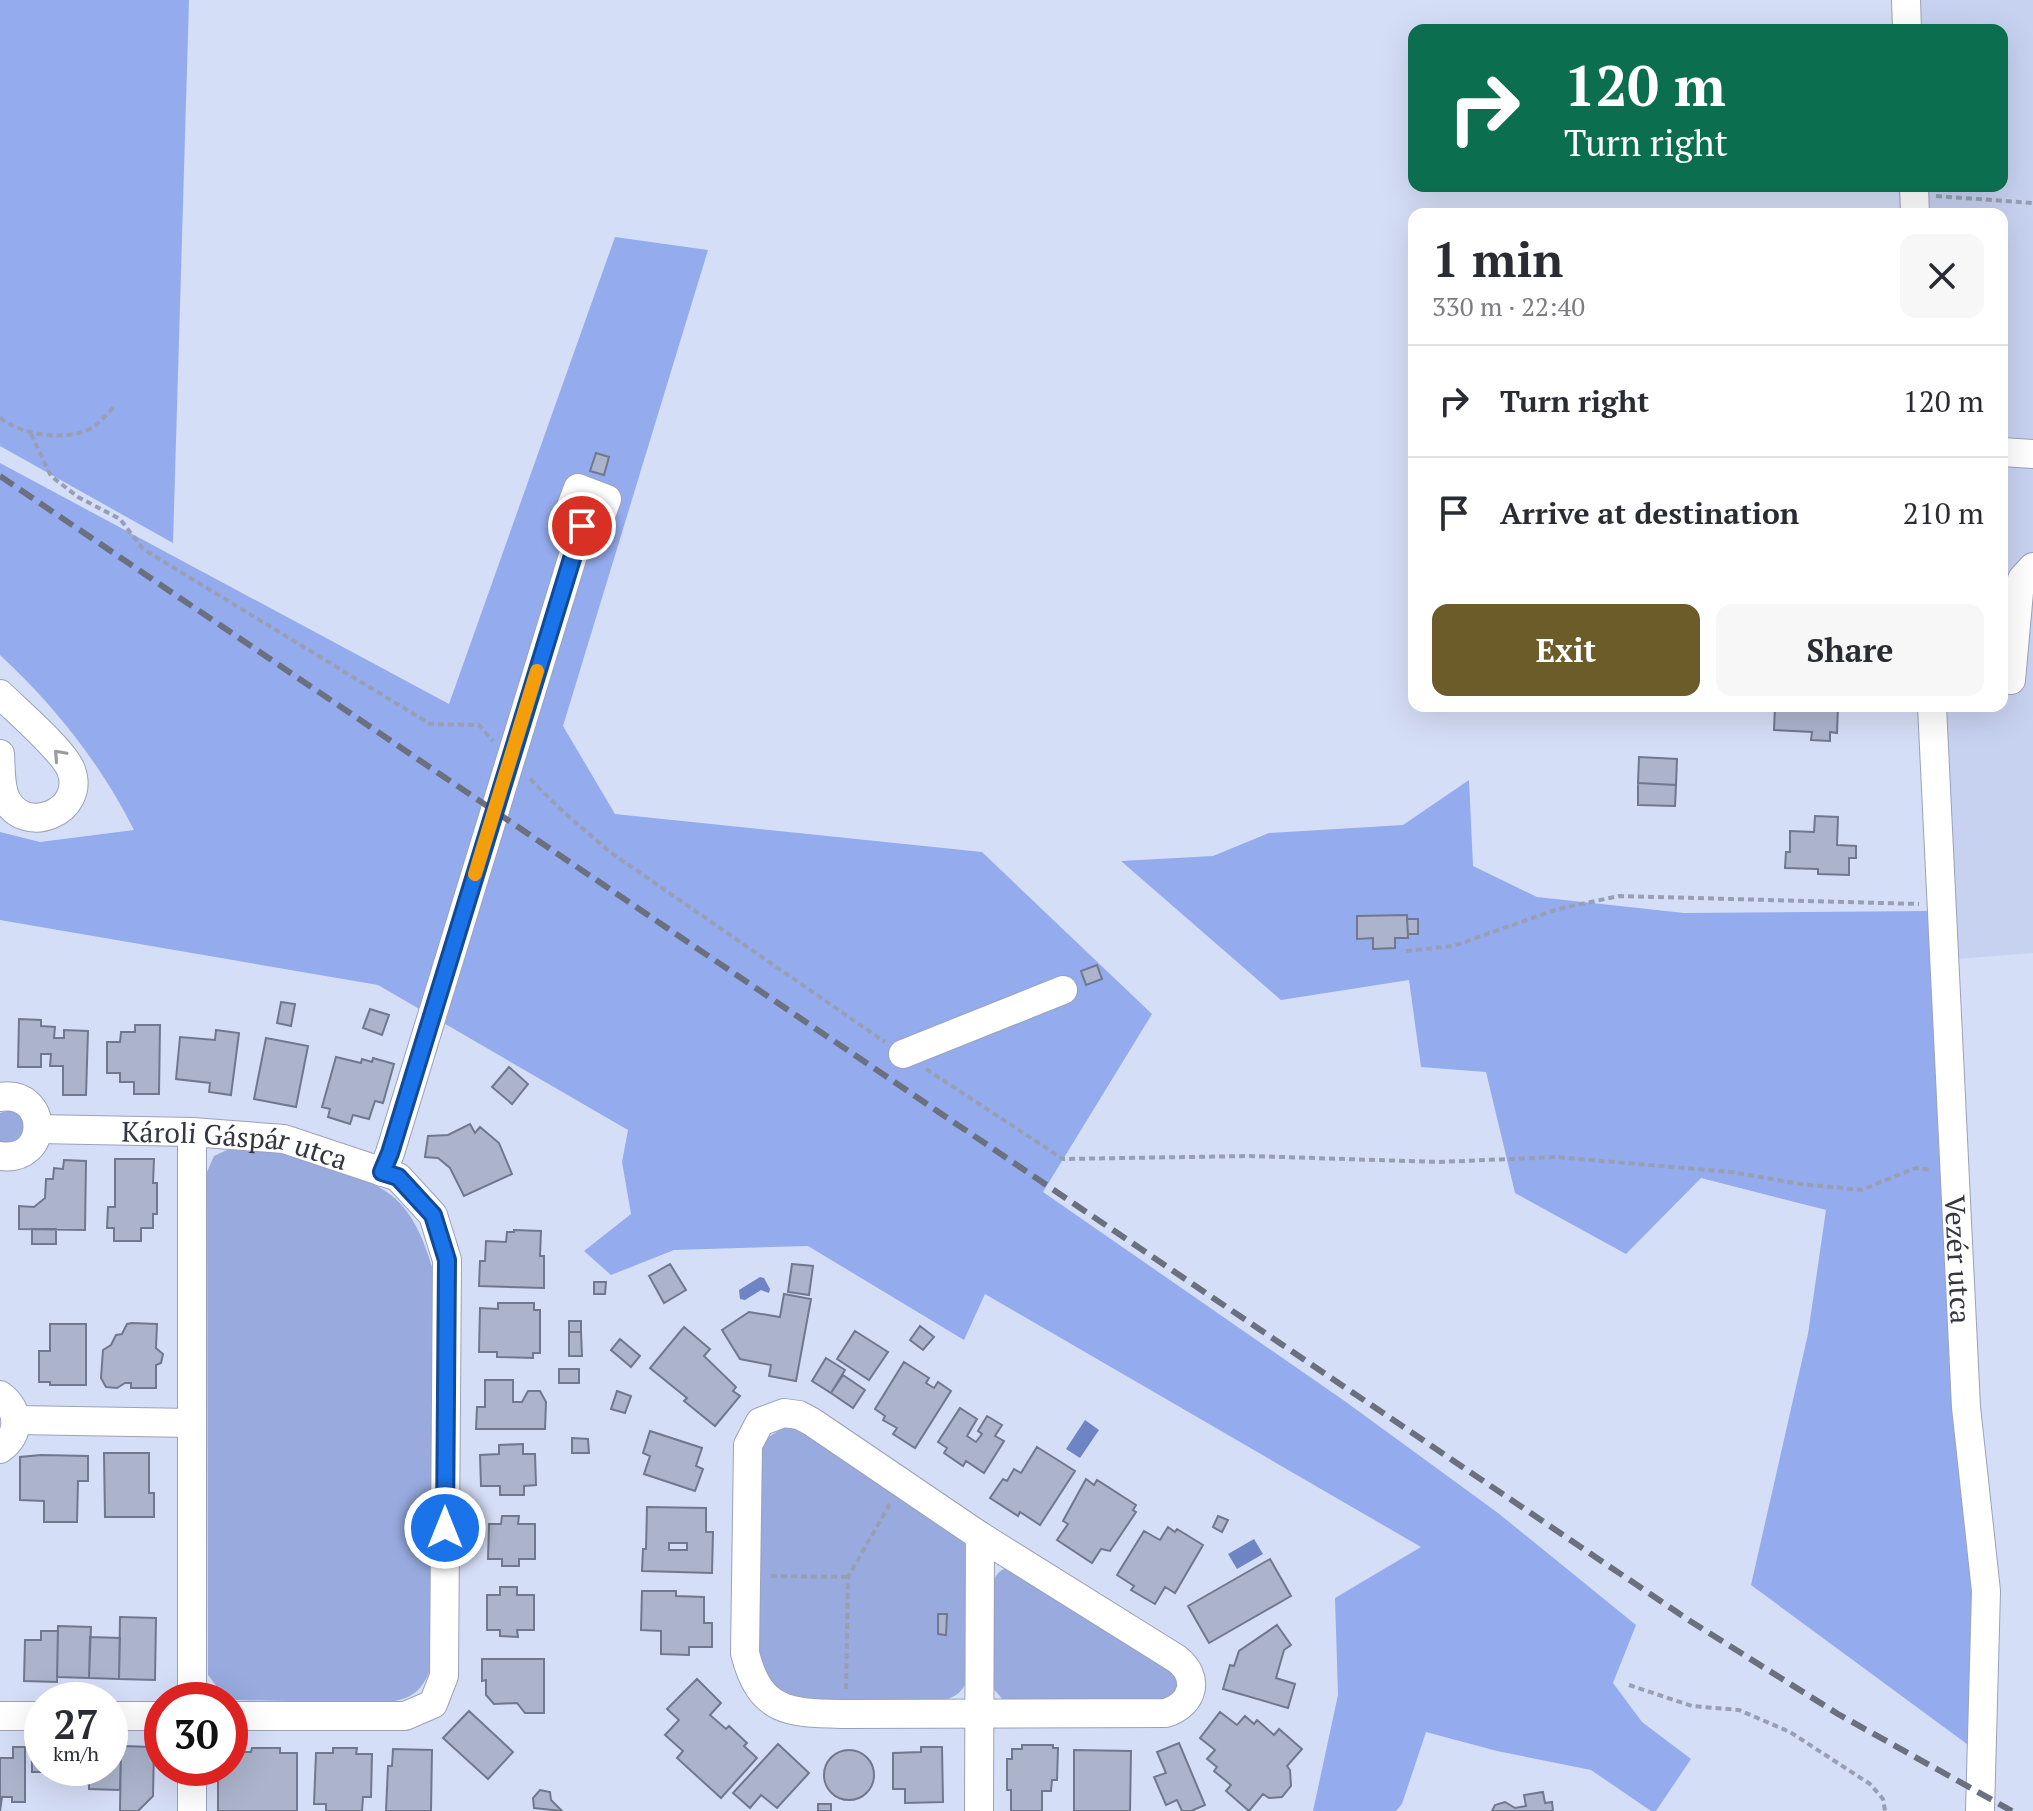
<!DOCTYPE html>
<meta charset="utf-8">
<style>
body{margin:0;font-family:"PT Serif",serif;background:#f7f7f7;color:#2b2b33;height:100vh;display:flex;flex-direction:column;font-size:30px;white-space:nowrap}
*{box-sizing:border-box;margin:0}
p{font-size:26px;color:#7c7c81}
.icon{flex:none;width:44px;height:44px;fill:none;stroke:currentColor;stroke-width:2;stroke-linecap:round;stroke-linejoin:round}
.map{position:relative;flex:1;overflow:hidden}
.details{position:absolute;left:1408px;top:208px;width:600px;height:504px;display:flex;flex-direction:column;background:#fff;border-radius:16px;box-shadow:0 8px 32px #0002}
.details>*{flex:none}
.banner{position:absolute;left:1408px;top:24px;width:600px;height:168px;border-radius:16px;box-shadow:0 8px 32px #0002;background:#0b6e4f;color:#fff;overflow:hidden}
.speed{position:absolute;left:24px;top:1682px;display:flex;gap:16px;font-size:40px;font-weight:700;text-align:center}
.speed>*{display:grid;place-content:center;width:104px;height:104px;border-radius:50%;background:#fff;box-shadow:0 8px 32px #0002;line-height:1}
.speed small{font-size:20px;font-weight:400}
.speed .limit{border:12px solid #d22;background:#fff;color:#111}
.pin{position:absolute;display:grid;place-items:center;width:68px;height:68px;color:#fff;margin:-34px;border:4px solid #fff;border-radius:50%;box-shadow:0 2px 8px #0007}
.me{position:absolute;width:88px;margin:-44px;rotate:0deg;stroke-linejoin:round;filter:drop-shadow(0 0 6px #0008)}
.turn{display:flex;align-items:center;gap:28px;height:168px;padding:0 24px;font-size:36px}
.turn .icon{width:104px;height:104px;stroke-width:2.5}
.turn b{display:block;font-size:56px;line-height:68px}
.round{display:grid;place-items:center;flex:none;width:84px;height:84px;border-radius:16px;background:#f7f7f7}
.headline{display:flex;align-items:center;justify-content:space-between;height:136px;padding:0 24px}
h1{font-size:48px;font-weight:800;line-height:60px}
.button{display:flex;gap:16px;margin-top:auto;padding:16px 24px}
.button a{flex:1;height:92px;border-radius:16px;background:#6c5c2a;color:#fff;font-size:32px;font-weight:800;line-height:92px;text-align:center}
.button a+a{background:#f7f7f7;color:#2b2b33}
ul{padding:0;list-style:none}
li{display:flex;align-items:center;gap:24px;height:112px;padding:0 24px;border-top:2px solid #e1e1e2}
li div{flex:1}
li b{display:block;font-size:30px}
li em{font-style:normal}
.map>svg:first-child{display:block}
</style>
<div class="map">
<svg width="2033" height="1811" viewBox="0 0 2033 1811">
<rect width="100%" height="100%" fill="#d5def7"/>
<path fill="#c7d2f1" d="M 1898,0 L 2033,0 L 2033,953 L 1957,959 L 1940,706 L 2002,706 L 2002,214 L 1910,214 L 1909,186 L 2002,186 L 2002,30 L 1900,30 Z"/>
<path fill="#98aade" d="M 10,1110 L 17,1112 L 26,1122 L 21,1142 L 0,1144 L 0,1113 Z
M 244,1147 C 283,1152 361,1171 391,1195 C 414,1213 425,1243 433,1270 L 432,1666 C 421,1693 413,1698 385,1703 L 236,1700 L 224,1696 L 208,1675 L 207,1172 L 214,1156 L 227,1150 Z
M 785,1427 L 797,1427 L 964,1541 L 970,1552 L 968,1677 C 964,1691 957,1696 943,1701 L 802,1701 L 774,1686 L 759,1659 L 759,1452 L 765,1439 Z
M 1010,1567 L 1165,1665 L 1181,1683 L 1173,1701 L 1004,1701 L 992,1687 L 992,1585 C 996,1574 999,1570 1010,1567 Z"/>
<path fill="#94abee" d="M 0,0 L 189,0 L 173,543 L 0,446 Z
M 615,237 L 708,250 L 563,726 L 615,814 L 982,852 L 1152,1014 L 1043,1192 L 1346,1402 L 1498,1513 L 1636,1625 L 1613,1683 L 1642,1722 L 1691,1759 L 1656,1811 L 1651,1811 L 1591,1770 L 1497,1751 L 1426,1732 L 1402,1804 L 1396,1811 L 1313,1811 L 1338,1695 L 1335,1598 L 1421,1547 L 985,1294 L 964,1340 L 808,1246 L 674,1250 L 611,1275 L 584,1251 L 631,1214 L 622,1162 L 628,1130 L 378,985 L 0,920 L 0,832 L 40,842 L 134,830 C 101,764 54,705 0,655 L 0,463 L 449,704 Z
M 1469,780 L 1473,866 L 1537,897 L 1684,913 L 1929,911 L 1971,1543 L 1971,1747 L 1751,1585 L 1808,1334 L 1826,1210 L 1701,1178 L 1626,1254 L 1515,1193 L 1486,1072 L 1421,1067 L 1409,980 L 1281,1000 L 1121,861 L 1213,856 L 1269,833 L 1403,825 Z"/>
<path fill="#6f84c5" d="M 760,1277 L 764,1278 L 770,1289 L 769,1293 L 761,1290 L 745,1300 L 740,1299 L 739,1290 Z
M 1085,1420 L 1099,1430 L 1080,1458 L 1066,1449 Z
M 1254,1539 L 1263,1554 L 1237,1569 L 1228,1554 Z"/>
<path fill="#acb4cc" stroke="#70788e" stroke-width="2" fill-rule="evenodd" d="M 596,453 L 609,457 L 604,475 L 590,471 Z
M 1775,706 L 1838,706 L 1837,733 L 1830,732 L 1830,741 L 1811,740 L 1812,732 L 1774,730 Z
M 1639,757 L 1677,759 L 1676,785 L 1638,783 Z
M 1638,783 L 1676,785 L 1675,806 L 1638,805 Z
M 1815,816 L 1838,817 L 1837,845 L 1856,846 L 1856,858 L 1849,858 L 1849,875 L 1818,874 L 1818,869 L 1785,868 L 1786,852 L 1790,852 L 1790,831 L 1814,832 Z
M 1407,915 L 1408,938 L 1395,938 L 1395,948 L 1373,949 L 1373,938 L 1357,939 L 1357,916 Z
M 1407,919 L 1418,919 L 1418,934 L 1408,934 Z
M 1097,965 L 1102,979 L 1086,985 L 1081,971 Z
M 281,1002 L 295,1004 L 291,1026 L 277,1023 Z
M 370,1009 L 389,1015 L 382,1035 L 363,1028 Z
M 19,1019 L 41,1020 L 41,1026 L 55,1027 L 54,1038 L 64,1038 L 64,1030 L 88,1031 L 86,1095 L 63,1095 L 63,1066 L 50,1066 L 51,1054 L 41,1054 L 41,1067 L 18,1067 Z
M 135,1025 L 160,1025 L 159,1094 L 134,1094 L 134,1082 L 120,1082 L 120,1073 L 107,1073 L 107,1042 L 120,1042 L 121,1032 L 135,1032 Z
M 216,1030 L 239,1033 L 231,1095 L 209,1092 L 210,1083 L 176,1079 L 180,1037 L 215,1040 Z
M 266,1038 L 308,1046 L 296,1107 L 254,1099 Z
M 336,1057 L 361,1063 L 362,1059 L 372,1062 L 373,1058 L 394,1064 L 383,1103 L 375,1101 L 369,1119 L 353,1115 L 350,1124 L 328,1117 L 330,1109 L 322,1107 Z
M 509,1067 L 528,1084 L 512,1104 L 492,1087 Z
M 470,1124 L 475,1133 L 480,1127 L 499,1143 L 512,1174 L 464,1196 L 450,1168 L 438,1158 L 425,1157 L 428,1136 L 448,1135 Z
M 115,1159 L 154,1159 L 153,1183 L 157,1183 L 157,1214 L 153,1214 L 153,1228 L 141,1228 L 141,1241 L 114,1241 L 114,1228 L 107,1228 L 108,1207 L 115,1207 Z
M 64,1160 L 86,1161 L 85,1230 L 19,1229 L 19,1206 L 34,1207 L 45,1198 L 46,1179 L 53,1179 L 54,1168 L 63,1169 Z
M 32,1229 L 56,1229 L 56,1244 L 32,1244 Z
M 514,1230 L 541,1231 L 540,1256 L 544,1256 L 544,1288 L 479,1286 L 480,1261 L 485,1261 L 486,1241 L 506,1242 L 507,1232 L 514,1232 Z
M 670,1264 L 686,1290 L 664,1303 L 649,1276 Z
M 792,1264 L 813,1266 L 809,1295 L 788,1292 Z
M 594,1282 L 606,1282 L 605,1294 L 594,1294 Z
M 784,1294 L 811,1299 L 796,1381 L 769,1376 L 771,1365 L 740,1359 L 722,1330 L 749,1312 L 780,1317 Z
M 498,1303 L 534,1303 L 534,1310 L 540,1310 L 540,1353 L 533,1353 L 533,1358 L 497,1357 L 497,1352 L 479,1352 L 480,1308 L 498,1309 Z
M 569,1321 L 581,1321 L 581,1332 L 569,1332 Z
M 132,1323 L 157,1324 L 156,1348 L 163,1354 L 161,1363 L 156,1365 L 156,1388 L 131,1388 L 131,1383 L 125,1383 L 117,1388 L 106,1387 L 101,1378 L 103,1350 L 111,1345 L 116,1335 L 122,1334 L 127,1324 Z
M 50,1324 L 86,1324 L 86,1385 L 50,1385 L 50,1382 L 39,1382 L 39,1351 L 50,1351 Z
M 920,1326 L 934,1337 L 923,1350 L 910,1340 Z
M 684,1327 L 710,1349 L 704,1356 L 736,1387 L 733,1391 L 740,1396 L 715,1426 L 684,1401 L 687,1398 L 650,1368 Z
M 855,1331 L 888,1352 L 869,1380 L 837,1359 Z
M 569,1332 L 581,1332 L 582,1356 L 569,1356 Z
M 620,1339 L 640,1356 L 631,1367 L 611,1350 Z
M 826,1358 L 845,1370 L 831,1393 L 812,1381 Z
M 904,1362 L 929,1378 L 926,1383 L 934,1388 L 938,1382 L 951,1391 L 915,1448 L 893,1434 L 897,1428 L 883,1420 L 885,1416 L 875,1409 Z
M 559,1369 L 579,1369 L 579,1383 L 559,1383 Z
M 843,1375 L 865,1390 L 853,1408 L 831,1393 Z
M 485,1380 L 513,1380 L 513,1402 L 522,1402 L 528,1391 L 540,1391 L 546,1402 L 545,1429 L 476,1429 L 477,1407 L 485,1407 Z
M 617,1391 L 631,1396 L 625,1413 L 611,1409 Z
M 960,1408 L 977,1419 L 967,1436 L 976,1442 L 982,1434 L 978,1431 L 987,1416 L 1002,1425 L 995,1436 L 1004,1441 L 984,1473 L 966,1461 L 963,1466 L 944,1453 L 947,1448 L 938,1442 Z
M 650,1431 L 702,1448 L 696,1466 L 703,1469 L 695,1491 L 644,1474 L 650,1456 L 643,1453 Z
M 572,1438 L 588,1439 L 589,1453 L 572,1453 Z
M 523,1444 L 523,1454 L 535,1454 L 536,1485 L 524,1486 L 524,1495 L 500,1495 L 500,1486 L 481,1486 L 480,1455 L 499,1454 L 499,1445 Z
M 1037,1447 L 1075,1471 L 1040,1525 L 1020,1512 L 1018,1516 L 990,1498 L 1003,1479 L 1007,1481 L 1014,1469 L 1021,1473 Z
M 104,1453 L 149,1453 L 149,1493 L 154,1493 L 154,1517 L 105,1517 Z
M 41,1455 L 88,1456 L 88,1481 L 78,1481 L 77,1522 L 44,1522 L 44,1501 L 20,1500 L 20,1457 Z
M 1086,1479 L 1094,1485 L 1097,1480 L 1136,1505 L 1133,1510 L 1136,1512 L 1110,1551 L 1101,1549 L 1092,1563 L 1057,1540 L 1068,1524 L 1063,1521 Z
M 647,1507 L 706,1508 L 706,1532 L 713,1532 L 712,1573 L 642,1571 L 643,1549 L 646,1549 ZM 669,1543 L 687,1543 L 687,1550 L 669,1550 Z
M 502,1516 L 519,1516 L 518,1524 L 535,1524 L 535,1559 L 519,1559 L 519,1566 L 502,1566 L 502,1559 L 488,1559 L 489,1524 L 501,1524 Z
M 1218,1516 L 1228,1520 L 1222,1532 L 1213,1527 Z
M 1168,1527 L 1175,1532 L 1177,1529 L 1203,1545 L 1175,1593 L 1165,1587 L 1155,1604 L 1131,1590 L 1134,1586 L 1117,1575 L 1144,1531 L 1160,1540 Z
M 1270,1559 L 1291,1596 L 1209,1643 L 1188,1606 Z
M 500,1587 L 517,1587 L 517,1595 L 534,1595 L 534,1630 L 517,1630 L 518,1637 L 500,1636 L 500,1630 L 487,1630 L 487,1595 L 500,1595 Z
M 642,1591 L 676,1591 L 676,1596 L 704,1597 L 704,1623 L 712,1623 L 712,1647 L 689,1647 L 689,1655 L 661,1654 L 661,1631 L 641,1630 Z
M 938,1614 L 947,1614 L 946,1635 L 938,1634 Z
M 120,1617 L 156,1618 L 155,1680 L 119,1679 Z
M 1277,1625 L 1291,1645 L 1284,1650 L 1276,1678 L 1295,1684 L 1288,1708 L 1223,1689 L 1230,1665 L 1234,1666 L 1239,1651 Z
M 58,1626 L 91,1627 L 89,1678 L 57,1677 Z
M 41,1631 L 58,1631 L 57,1682 L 24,1681 L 25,1640 L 41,1640 Z
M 90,1637 L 120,1638 L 119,1679 L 89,1678 Z
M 482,1659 L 544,1659 L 544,1713 L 525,1713 L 517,1703 L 494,1704 L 486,1695 L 486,1680 L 482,1681 Z
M 697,1679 L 721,1703 L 710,1715 L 726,1729 L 729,1726 L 747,1743 L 744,1746 L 757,1758 L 721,1798 L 677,1758 L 683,1751 L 665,1735 L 679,1720 L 667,1709 Z
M 469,1711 L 513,1752 L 488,1779 L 443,1738 Z
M 1220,1712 L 1237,1725 L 1245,1716 L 1254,1724 L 1257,1720 L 1274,1735 L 1279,1729 L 1302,1749 L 1287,1766 L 1290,1770 L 1291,1786 L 1282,1797 L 1269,1798 L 1263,1794 L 1249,1811 L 1226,1791 L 1231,1785 L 1214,1771 L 1217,1767 L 1207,1759 L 1215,1750 L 1200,1738 Z
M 32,1741 L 42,1741 L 42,1768 L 56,1768 L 56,1772 L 32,1772 Z
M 1179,1743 L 1205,1805 L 1191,1811 L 1182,1811 L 1177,1800 L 1166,1805 L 1154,1777 L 1166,1773 L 1157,1752 Z
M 778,1744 L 809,1773 L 777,1808 L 761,1795 L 750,1808 L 733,1793 Z
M 1022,1745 L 1053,1745 L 1053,1748 L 1058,1748 L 1057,1780 L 1052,1780 L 1051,1791 L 1042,1791 L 1042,1811 L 1011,1811 L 1011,1790 L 1007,1790 L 1007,1759 L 1012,1759 L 1012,1749 L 1022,1749 Z
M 110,1746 L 121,1746 L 120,1790 L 89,1789 L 89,1768 L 110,1768 Z
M 121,1746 L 154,1747 L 153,1796 L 138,1811 L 120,1811 Z
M 13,1747 L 25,1747 L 25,1802 L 12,1802 L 12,1797 L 2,1797 L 0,1811 L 0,1758 L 13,1758 Z
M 921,1747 L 942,1747 L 943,1802 L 905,1803 L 905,1789 L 893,1789 L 893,1753 L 921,1752 Z
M 252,1748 L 280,1748 L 280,1753 L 297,1753 L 297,1811 L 218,1811 L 218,1768 L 230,1768 L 230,1752 L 251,1752 Z
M 333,1748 L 357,1748 L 356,1754 L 372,1754 L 371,1797 L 363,1797 L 362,1811 L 326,1811 L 326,1804 L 314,1804 L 316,1753 L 333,1753 Z
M 393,1749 L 432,1750 L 431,1811 L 386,1811 L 388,1766 L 392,1766 Z
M824 1775a25 25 0 1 1 50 0a25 25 0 1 1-50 0Z
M 1074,1750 L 1131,1751 L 1130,1811 L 1074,1811 Z
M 66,1768 L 89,1768 L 89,1784 L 66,1784 Z
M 540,1790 L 550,1792 L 551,1800 L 562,1811 L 534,1808 L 533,1798 Z
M 1543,1792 L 1545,1803 L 1552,1802 L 1553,1811 L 1492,1811 L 1495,1805 L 1505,1802 L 1515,1808 L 1526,1806 L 1524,1795 Z
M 818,1804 L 831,1804 L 831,1811 L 818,1811 Z"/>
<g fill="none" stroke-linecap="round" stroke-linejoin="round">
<defs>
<g id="minor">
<path d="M 1906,0 L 1907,30"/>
<path d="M 1914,186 L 1915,214"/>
<path d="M 2002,452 L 2033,454"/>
<path d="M 2011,680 L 2019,592 L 2022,579 L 2033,567"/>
<path d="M 0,694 C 17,711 63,750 71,770 C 87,812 23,838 5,797 C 0,784 1,768 0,754"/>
<path id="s1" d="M 1932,706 L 1966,1407 L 1986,1591 L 1980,1811"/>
<path d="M 903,1054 L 1063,990"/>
<path d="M 0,1097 C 49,1089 51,1163 0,1156"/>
<path id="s2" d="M 38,1129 L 192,1132 L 284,1139 L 398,1177 L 433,1215 L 447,1260 L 444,1676 L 433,1704 L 405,1716 L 230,1716"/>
<path d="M 192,1132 L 192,1700"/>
<path d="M 382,1172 L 390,1153 L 582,526 L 566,520 L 578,488 L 607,499 L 595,532 L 582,526"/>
<path d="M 0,1395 C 20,1410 21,1435 0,1449"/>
<path d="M 784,1413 L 799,1415 L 812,1422 L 980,1536 L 1177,1659 C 1200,1677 1194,1704 1166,1713 L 845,1714 C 791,1713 760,1714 745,1653 L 748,1445 L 760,1422 Z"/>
<path d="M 16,1420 L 192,1423"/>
<path d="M 0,1716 L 42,1716"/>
<path d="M 110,1716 L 162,1716"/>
<path d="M 192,1811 L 192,1768"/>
<path d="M 979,1811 L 980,1536"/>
</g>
</defs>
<use href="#minor" stroke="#9aa2ba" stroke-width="30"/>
<path stroke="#989fb2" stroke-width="4" stroke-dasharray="6 4" stroke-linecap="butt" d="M 1936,196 L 2033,203
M 0,418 C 23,436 71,443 96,425 C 102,420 108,413 114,407
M 31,434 L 51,476 L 78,497 L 120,519 L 143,549 L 430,724 L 479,725 L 493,741
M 530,779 L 559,808 L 610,852 L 885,1042
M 1406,951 L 1453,946 L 1558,909 L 1619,896 L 1919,904
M 926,1069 L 1063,1159 L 1250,1156 L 1439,1162 L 1556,1157 L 1731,1172 L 1801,1184 L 1861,1190 L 1916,1168 L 1931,1170
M 771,1576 L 848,1577
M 1629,1685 L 1692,1706 L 1739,1710 L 1790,1732 L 1870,1784 L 1883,1799 L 1885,1811
M 846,1689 L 848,1577 L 891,1502"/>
<use href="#minor" stroke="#fff" stroke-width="28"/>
<path stroke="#6b707f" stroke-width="6" stroke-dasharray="16 8" stroke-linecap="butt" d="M 0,476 L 1690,1621 L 1838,1714 L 2012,1811"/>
</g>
<defs><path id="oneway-chevron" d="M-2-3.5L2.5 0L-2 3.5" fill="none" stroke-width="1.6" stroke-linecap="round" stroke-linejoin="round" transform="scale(2)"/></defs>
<use stroke="#9a9ba0" href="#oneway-chevron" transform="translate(59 755) rotate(-132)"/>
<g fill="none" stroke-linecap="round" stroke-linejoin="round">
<defs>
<path id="route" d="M 445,1528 L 447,1260 L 433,1215 L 398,1177 L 382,1172 L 390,1153 L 582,526"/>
</defs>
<use href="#route" stroke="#114b97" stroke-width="20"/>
<use href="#route" stroke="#1a73e8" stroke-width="14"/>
<path stroke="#f59e0b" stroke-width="14" d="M 475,874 L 537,671"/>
</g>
<g text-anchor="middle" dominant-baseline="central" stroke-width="6" stroke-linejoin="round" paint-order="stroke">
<g font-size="28" fill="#343741" stroke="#e6ecfb">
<text stroke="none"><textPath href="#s2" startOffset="198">Károli Gáspár utca</textPath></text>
<text stroke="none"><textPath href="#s1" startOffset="554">Vezér utca</textPath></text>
</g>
</g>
</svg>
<div class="speed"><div>27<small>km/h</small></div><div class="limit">30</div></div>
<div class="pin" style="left:582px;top:526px;background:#d93025"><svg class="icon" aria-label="arrive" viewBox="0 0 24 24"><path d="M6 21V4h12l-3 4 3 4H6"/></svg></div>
<svg class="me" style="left:445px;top:1528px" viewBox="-20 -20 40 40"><circle r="17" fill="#1a73e8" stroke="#fff" stroke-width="3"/><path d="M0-11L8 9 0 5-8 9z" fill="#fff"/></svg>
<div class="banner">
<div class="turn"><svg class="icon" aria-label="right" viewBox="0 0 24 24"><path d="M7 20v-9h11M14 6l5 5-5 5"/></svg><div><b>120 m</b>Turn right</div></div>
</div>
<section class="details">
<div class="headline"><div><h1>1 min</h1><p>330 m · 22:40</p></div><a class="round"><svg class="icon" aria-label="close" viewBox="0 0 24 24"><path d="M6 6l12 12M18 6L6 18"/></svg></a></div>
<ul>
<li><svg class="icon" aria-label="right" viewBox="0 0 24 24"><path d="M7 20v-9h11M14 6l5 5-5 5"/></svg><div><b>Turn right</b></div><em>120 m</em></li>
<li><svg class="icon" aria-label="arrive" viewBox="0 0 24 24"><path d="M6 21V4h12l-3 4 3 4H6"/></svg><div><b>Arrive at destination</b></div><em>210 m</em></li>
</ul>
<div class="button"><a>Exit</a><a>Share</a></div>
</section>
</div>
